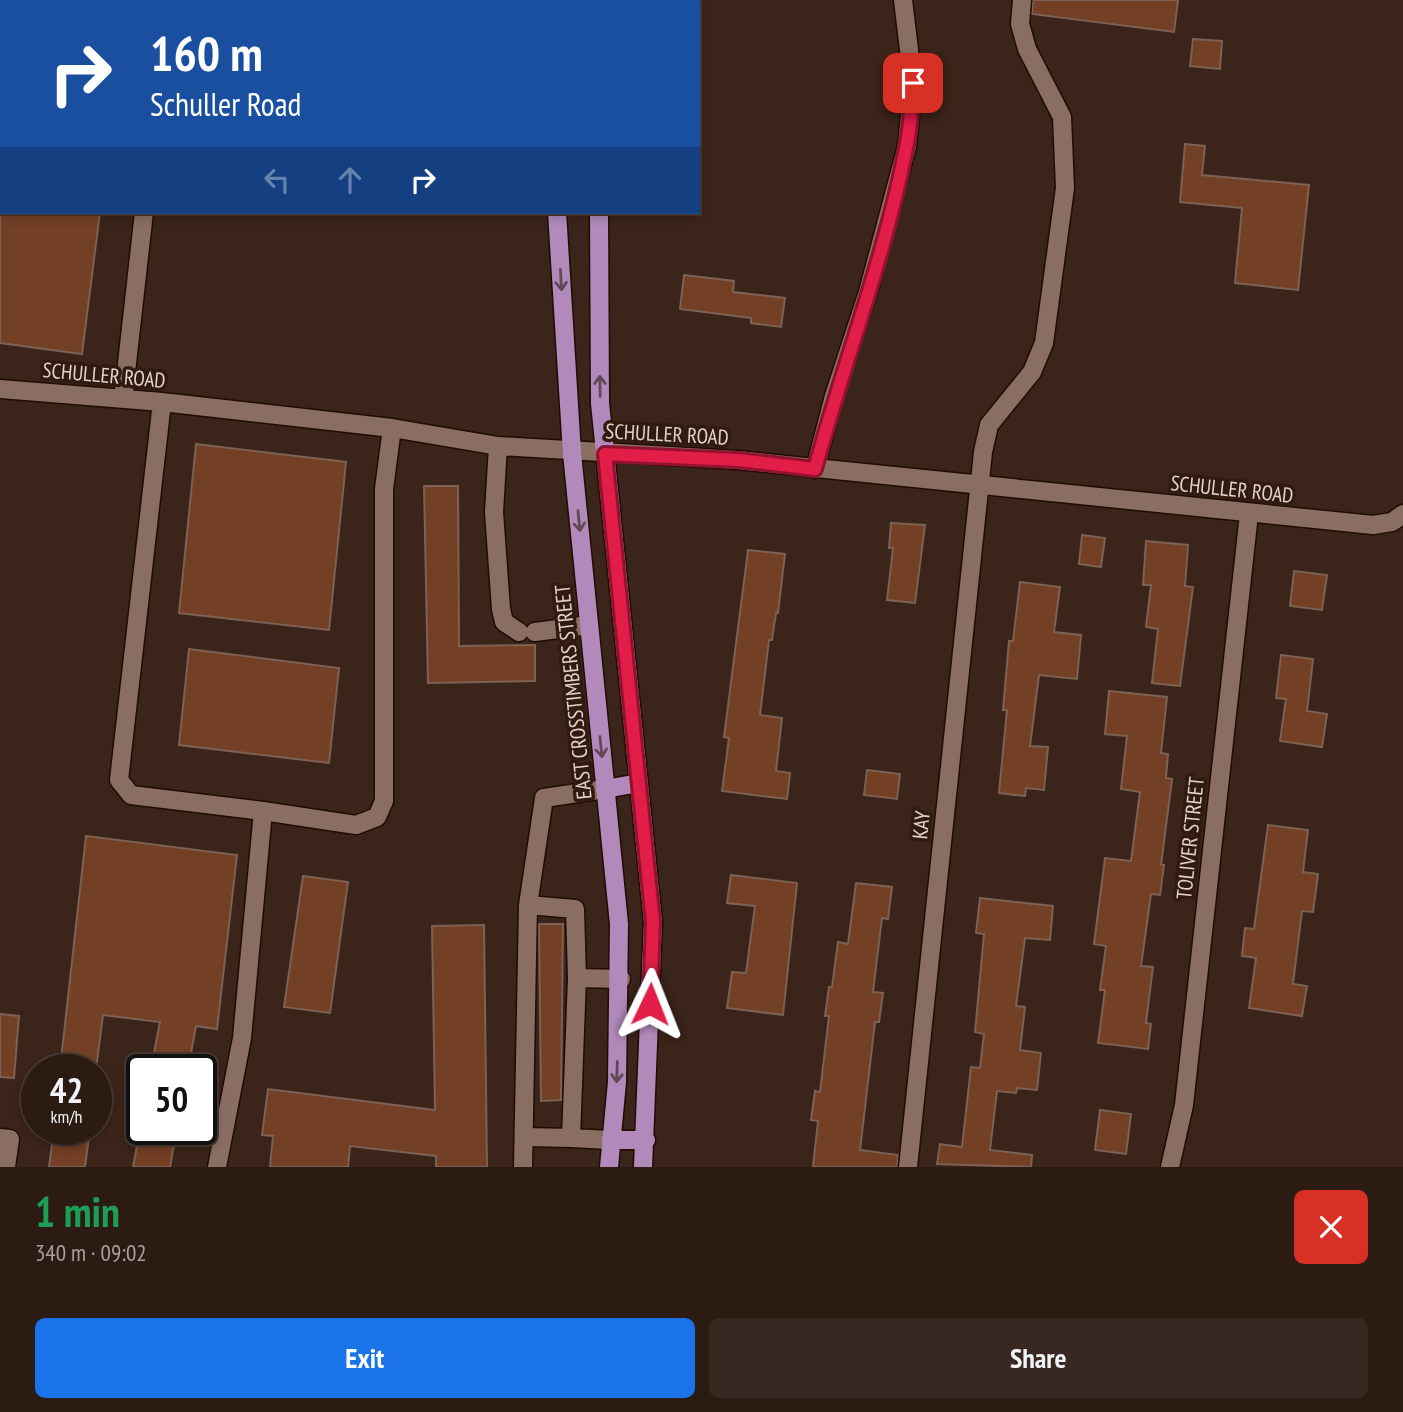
<!DOCTYPE html>
<meta charset="utf-8">
<style>
body{margin:0;font-family:"PT Sans Narrow",sans-serif;background:#382821;color:#f1f3f6;height:100vh;display:flex;flex-direction:column;font-size:26px;white-space:nowrap}
*{box-sizing:border-box;margin:0}
p{font-size:23px;color:#a6a1a0}
.icon{flex:none;width:38px;height:38px;fill:none;stroke:currentColor;stroke-width:2;stroke-linecap:round;stroke-linejoin:round}
.map{position:relative;height:1167px;overflow:hidden}
.side{display:flex;flex-direction:column;background:#2c1b13;flex:1}
.side>*{flex:none}
.hud{position:absolute;left:0px;top:0px;width:700px;height:214px;box-shadow:0 4px 10px #0003,0 0 0 2px #483933;background:#1a4fa0;color:#fff;overflow:hidden}
.speed{position:absolute;left:21px;top:1054px;display:flex;gap:14px;font-size:35px;font-weight:700;text-align:center}
.speed>*{display:grid;place-content:center;width:91px;height:91px;border-radius:50%;background:#2c1b13;box-shadow:0 4px 10px #0003,0 0 0 2px #483933;line-height:1}
.speed small{font-size:18px;font-weight:400}
.speed .limit{border:4px solid #111;border-radius:10px;background:#fff;color:#111}
.pin{position:absolute;display:grid;place-items:center;width:60px;height:60px;color:#fff;margin:-30px;border-radius:14px;box-shadow:0 4px 10px #0006}
.me{position:absolute;width:77px;margin:-38px;rotate:2deg;stroke-linejoin:round;filter:drop-shadow(0 0 5px #0008)}
.turn{display:flex;align-items:center;gap:24px;height:147px;padding:0 35px;font-size:32px}
.turn .icon{width:91px;height:91px;stroke-width:2.5}
.turn b{display:block;font-size:49px;line-height:60px}
.lanes{display:flex;align-items:center;height:66px;padding:0 35px;background:#0003;justify-content:center;gap:35px;direction:ltr}
.lanes .off{opacity:.35}
.round{display:grid;place-items:center;flex:none;width:74px;height:74px;border-radius:10px;background:#382821}
.summary{display:flex;align-items:center;justify-content:space-between;height:119px;padding:0 35px}
h1{font-size:42px;font-weight:600;line-height:52px;color:#1e9e55}
.cta{display:flex;gap:14px;margin-top:auto;padding:14px 35px}
.cta a{flex:1;height:80px;border-radius:10px;background:#1a73e8;color:#fff;font-size:28px;font-weight:600;line-height:80px;text-align:center}
.cta a+a{background:#382821;color:#f1f3f6}
.map>svg:first-child{display:block}
</style>
<div class="map">
<svg width="1403" height="1167" viewBox="0 0 1403 1167">
<rect width="100%" height="100%" fill="#3b2419"/>
<path fill="#733f25" stroke="#7c6154" stroke-width="2" d="M 1033,0 L 1178,0 L 1174,32 L 1032,14 Z
M 1193,39 L 1222,41 L 1220,69 L 1190,66 Z
M 1185,144 L 1205,146 L 1202,175 L 1309,185 L 1298,290 L 1235,283 L 1242,208 L 1180,202 Z
M 0,212 L 100,212 L 82,354 L 0,343 Z
M 684,275 L 734,281 L 733,292 L 785,298 L 781,327 L 751,323 L 751,318 L 680,309 Z
M 196,444 L 346,462 L 329,630 L 179,613 Z
M 424,486 L 458,486 L 459,646 L 535,645 L 535,681 L 428,683 Z
M 891,523 L 925,525 L 915,603 L 887,600 L 893,548 L 889,548 Z
M 1082,535 L 1105,538 L 1101,567 L 1079,564 Z
M 1146,541 L 1188,545 L 1185,586 L 1193,587 L 1180,686 L 1152,683 L 1158,629 L 1146,627 L 1151,585 L 1143,585 Z
M 748,550 L 785,554 L 778,613 L 776,613 L 772,640 L 769,640 L 760,715 L 782,718 L 776,771 L 790,773 L 787,799 L 722,791 L 729,738 L 724,737 Z
M 1294,571 L 1327,575 L 1322,610 L 1290,606 Z
M 1020,582 L 1060,587 L 1054,632 L 1081,635 L 1077,679 L 1039,675 L 1030,746 L 1048,747 L 1044,790 L 1026,788 L 1025,796 L 999,793 L 1007,710 L 1003,710 L 1009,641 L 1013,641 Z
M 189,649 L 339,668 L 329,763 L 179,745 Z
M 1281,655 L 1313,659 L 1307,711 L 1327,714 L 1322,747 L 1280,741 L 1286,699 L 1276,698 Z
M 1109,691 L 1167,697 L 1161,753 L 1168,754 L 1166,778 L 1172,779 L 1161,865 L 1164,865 L 1160,895 L 1151,894 L 1141,966 L 1153,967 L 1146,1023 L 1151,1024 L 1148,1049 L 1098,1043 L 1105,990 L 1100,990 L 1106,946 L 1094,944 L 1105,858 L 1131,861 L 1140,792 L 1121,789 L 1127,736 L 1105,734 Z
M 867,770 L 900,774 L 897,799 L 864,795 Z
M 1268,825 L 1308,830 L 1303,872 L 1318,874 L 1313,912 L 1302,911 L 1293,984 L 1307,986 L 1302,1016 L 1249,1008 L 1256,958 L 1242,956 L 1245,928 L 1254,929 Z
M 86,836 L 237,855 L 217,1029 L 196,1026 L 188,1069 L 151,1069 L 160,1022 L 103,1015 L 96,1069 L 60,1069 Z
M 731,875 L 797,883 L 783,1015 L 727,1008 L 732,972 L 746,973 L 755,906 L 727,903 Z
M 303,876 L 348,882 L 330,1013 L 284,1007 Z
M 856,883 L 892,887 L 888,919 L 882,918 L 873,992 L 883,993 L 879,1022 L 875,1022 L 860,1150 L 898,1155 L 897,1167 L 813,1167 L 818,1121 L 811,1120 L 815,1091 L 820,1092 L 829,1016 L 825,1016 L 829,987 L 832,987 L 838,942 L 848,944 Z
M 980,898 L 1053,906 L 1050,940 L 1025,938 L 1016,1006 L 1025,1007 L 1020,1050 L 1041,1053 L 1037,1090 L 1017,1088 L 1016,1093 L 997,1091 L 990,1150 L 1032,1155 L 1031,1167 L 937,1164 L 940,1144 L 962,1147 L 971,1067 L 980,1068 L 984,1034 L 975,1032 L 984,934 L 976,933 Z
M 539,924 L 563,924 L 561,1100 L 541,1101 Z
M 484,925 L 487,1167 L 436,1167 L 436,1156 L 350,1146 L 348,1167 L 270,1167 L 273,1136 L 262,1135 L 268,1089 L 435,1110 L 432,926 Z
M 0,1014 L 19,1016 L 14,1078 L 0,1077 Z
M 1100,1110 L 1131,1114 L 1126,1154 L 1095,1150 Z
M 54,1129 L 90,1129 L 85,1167 L 49,1167 Z
M 140,1129 L 177,1129 L 170,1167 L 133,1167 Z"/>
<g fill="none" stroke-linecap="round" stroke-linejoin="round">
<defs>
<path id="minor" d="M 169,2 L 169,0
M 0,389 L 162,402 L 392,428 L 498,446 L 738,460 L 1373,525 L 1392,522 L 1403,514
M 123,399 L 144,212
M 162,402 L 119,780 L 131,795 L 263,811 L 242,1038 L 217,1167
M 498,446 L 494,512 L 501,609 L 504,622 L 519,632
M 815,469 L 834,396 L 868,292 L 907,146 L 913,83 L 903,0
M 535,632 L 589,625
M 263,811 L 356,825 L 377,817 L 384,801 L 384,489 L 392,428
M 528,905 L 575,909 L 577,978
M 524,1137 L 571,1138
M 0,1138 L 10,1139 L 6,1167
M 611,1140 L 571,1138 L 577,978 L 621,979
M 523,1167 L 528,905 L 544,798 L 605,789
M 908,1167 L 983,452 L 989,425 L 1032,372 L 1044,343 L 1065,188 L 1062,117 L 1027,49 L 1020,24 L 1022,0
M 1170,1167 L 1184,1105 L 1249,514"/>
<path id="major" d="M 575,2 L 575,0
M 610,2 L 610,0
M 557,212 L 572,453 L 619,924 L 617,1082 L 609,1167
M 599,212 L 600,403 L 653,922 L 643,1167
M 605,789 L 639,783
M 611,1140 L 646,1140"/>
</defs>
<use href="#minor" stroke="#210c03" stroke-width="21"/>
<use href="#major" stroke="#210c03" stroke-width="21"/>
<use href="#minor" stroke="#8a6e61" stroke-width="18"/>
<use href="#major" stroke="#b18abb" stroke-width="18"/>
</g>
<defs><path id="oneway-shaft" d="M-6 0H5M1.5-3L5.5 0L1.5 3" fill="none" stroke-width="1.6" stroke-linecap="round" stroke-linejoin="round" transform="scale(1.75)"/></defs>
<g stroke="#644754">
<use href="#oneway-shaft" transform="translate(561 280) rotate(87)"/>
<use href="#oneway-shaft" transform="translate(600 386) rotate(-91)"/>
<use href="#oneway-shaft" transform="translate(579 521) rotate(84)"/>
<use href="#oneway-shaft" transform="translate(601 747) rotate(84)"/>
<use href="#oneway-shaft" transform="translate(617 1072) rotate(92)"/>
</g>
<g fill="none" stroke-linecap="round" stroke-linejoin="round">
<defs>
<path id="route" d="M 650,1004 L 653,922 L 605,454 L 738,460 L 815,469 C 844,362 885,257 906,148 C 911,127 911,104 913,83"/>
</defs>
<use href="#route" stroke="#92132f" stroke-width="18"/>
<use href="#route" stroke="#e11d48" stroke-width="12"/>
</g>
<g text-anchor="middle" dominant-baseline="central" stroke-width="7" stroke-linejoin="round" paint-order="stroke">
<g font-size="21" fill="#e1d1ca" stroke="#311a0f">
<text transform="translate(104 375) rotate(5)">SCHULLER ROAD</text>
<text transform="translate(667 434) rotate(3)">SCHULLER ROAD</text>
<text transform="translate(1232 489) rotate(6)">SCHULLER ROAD</text>
<text transform="translate(573 692) rotate(-96)">EAST CROSSTIMBERS STREET</text>
<text transform="translate(921 825) rotate(-84)">KAY</text>
<text transform="translate(1190 838) rotate(-84)">TOLIVER STREET</text>
</g>
</g>
</svg>
<div class="speed"><div>42<small>km/h</small></div><div class="limit">50</div></div>
<div class="pin" style="left:913px;top:83px;background:#d93025"><svg class="icon" aria-label="arrive" viewBox="0 0 24 24"><path d="M6 21V4h12l-3 4 3 4H6"/></svg></div>
<svg class="me" style="left:650px;top:1004px" viewBox="-20 -20 40 40"><path d="M0-17L14 15 0 8-14 15z" fill="#e11d48" stroke="#fff" stroke-width="4"/></svg>
<div class="hud">
<div class="turn"><svg class="icon" aria-label="right" viewBox="0 0 24 24"><path d="M7 20v-9h11M14 6l5 5-5 5"/></svg><div><b>160 m</b>Schuller Road</div></div>
<div class="lanes"><svg class="icon off" aria-label="left" viewBox="0 0 24 24"><path d="M17 20v-9H6M10 6l-5 5 5 5"/></svg><svg class="icon off" aria-label="ahead" viewBox="0 0 24 24"><path d="M12 20V5M6 11l6-6 6 6"/></svg><svg class="icon" aria-label="right" viewBox="0 0 24 24"><path d="M7 20v-9h11M14 6l5 5-5 5"/></svg></div>
</div>
</div>
<section class="side">
<div class="summary"><div><h1>1 min</h1><p>340 m · 09:02</p></div><a class="round" style="background:#d93025;color:#fff"><svg class="icon" aria-label="close" viewBox="0 0 24 24"><path d="M6 6l12 12M18 6L6 18"/></svg></a></div>
<div class="cta"><a>Exit</a><a>Share</a></div>
</section>
